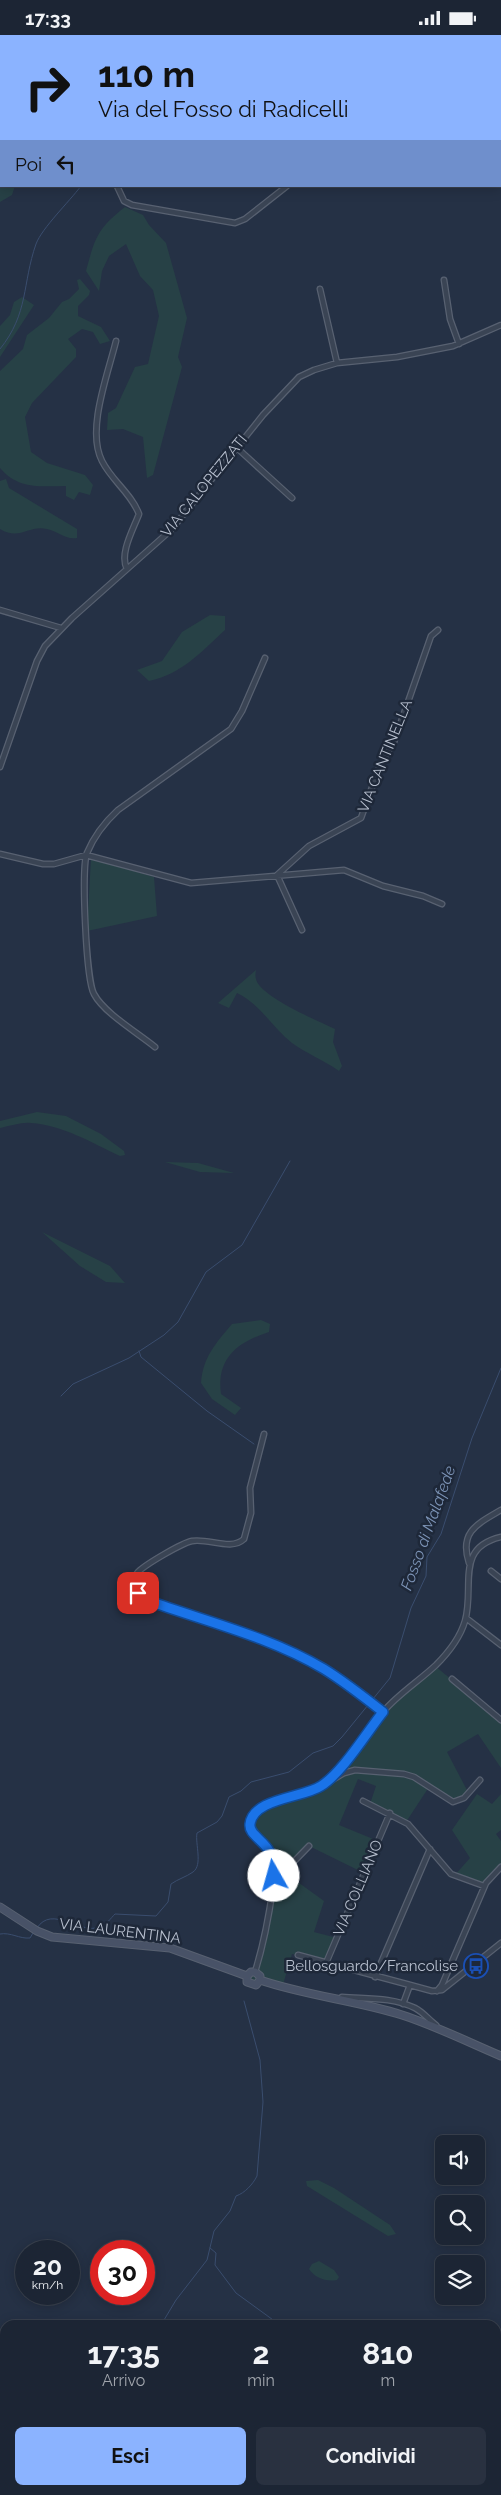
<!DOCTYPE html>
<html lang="it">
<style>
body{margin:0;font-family:Raleway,sans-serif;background:#293140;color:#f1f3f6;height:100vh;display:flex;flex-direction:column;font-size:19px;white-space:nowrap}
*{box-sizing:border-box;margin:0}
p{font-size:16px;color:#a0a5ac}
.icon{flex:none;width:28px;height:28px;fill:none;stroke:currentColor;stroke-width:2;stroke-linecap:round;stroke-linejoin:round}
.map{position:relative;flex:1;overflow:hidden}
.details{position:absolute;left:0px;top:2285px;width:501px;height:175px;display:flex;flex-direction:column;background:#1c2534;border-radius:15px 15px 0 0;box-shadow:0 2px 12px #0003,0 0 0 1px #3a424f}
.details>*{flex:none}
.banner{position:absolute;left:0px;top:0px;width:501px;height:152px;box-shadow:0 2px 12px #0003,0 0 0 1px #3a424f;background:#8bb3ff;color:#111;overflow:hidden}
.tools{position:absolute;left:435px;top:2100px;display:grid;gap:10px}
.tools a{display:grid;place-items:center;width:50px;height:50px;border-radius:8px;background:#1c2534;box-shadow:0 2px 12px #0003,0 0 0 1px #3a424f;font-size:25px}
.speed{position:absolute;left:15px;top:2205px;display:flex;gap:10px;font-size:25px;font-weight:700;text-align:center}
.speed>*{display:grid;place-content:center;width:65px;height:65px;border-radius:50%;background:#1c2534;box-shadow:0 2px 12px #0003,0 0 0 1px #3a424f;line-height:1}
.speed small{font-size:12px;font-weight:400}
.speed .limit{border:8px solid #d22;background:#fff;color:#111}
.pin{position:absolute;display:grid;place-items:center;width:42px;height:42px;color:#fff;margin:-21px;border-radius:10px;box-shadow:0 2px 8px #0006}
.me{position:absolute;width:55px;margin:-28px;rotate:353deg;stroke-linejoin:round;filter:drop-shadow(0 0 4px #0008)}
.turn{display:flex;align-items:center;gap:18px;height:105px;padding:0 15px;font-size:22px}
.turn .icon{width:65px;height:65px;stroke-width:2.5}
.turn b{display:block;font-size:35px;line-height:42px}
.then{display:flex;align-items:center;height:48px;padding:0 15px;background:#0003;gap:10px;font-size:19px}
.eta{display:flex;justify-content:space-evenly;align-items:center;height:85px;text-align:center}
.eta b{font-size:30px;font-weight:700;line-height:35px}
.button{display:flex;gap:10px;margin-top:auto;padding:10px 15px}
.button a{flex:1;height:58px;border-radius:8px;background:#8bb3ff;color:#111;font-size:20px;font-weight:700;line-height:58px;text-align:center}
.button a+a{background:#293140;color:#f1f3f6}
.status{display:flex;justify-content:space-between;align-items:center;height:35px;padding:0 25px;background:#1c2534;direction:ltr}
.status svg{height:14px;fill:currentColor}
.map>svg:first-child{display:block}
</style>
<div class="status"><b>17:33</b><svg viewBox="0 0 49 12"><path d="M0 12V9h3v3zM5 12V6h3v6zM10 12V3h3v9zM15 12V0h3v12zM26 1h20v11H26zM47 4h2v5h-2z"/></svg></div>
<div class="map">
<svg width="501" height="2460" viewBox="0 0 501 2460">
<rect width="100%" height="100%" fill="#253145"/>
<path fill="#274146" d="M 0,78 L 1,151 L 15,151 L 12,160 L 0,167 Z
M 125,172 L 143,180 L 149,190 L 166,208 L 187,283 L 178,322 L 182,332 L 153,440 L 147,443 L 143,402 L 123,394 L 107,395 L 108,378 L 116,373 L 135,332 L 148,329 L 159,281 L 153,255 L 140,241 L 126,209 L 109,221 L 102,236 L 99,256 L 86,236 C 95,203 97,194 125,172 Z
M 80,244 L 90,256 L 89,260 L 78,271 L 78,281 L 101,292 L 110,306 L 100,309 L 93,297 L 82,294 L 68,304 L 76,314 L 76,322 L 32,368 L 25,382 L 31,417 L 47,428 L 85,440 L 93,450 L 90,460 L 79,457 L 74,465 L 66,461 L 66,451 C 40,451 19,455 0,433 L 0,336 L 23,314 L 27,300 L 49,283 L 62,267 L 69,264 L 79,254 L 77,245 Z
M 22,262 L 34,270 L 0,322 L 0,291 L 10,280 L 14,267 Z
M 6,444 L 9,453 L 77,494 L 77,503 C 65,505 58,496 47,494 C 28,490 20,506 0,494 L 0,446 Z
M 210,580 L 225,581 L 225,595 C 201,617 182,639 149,646 L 137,635 L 162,626 L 182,597 Z
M 91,823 L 154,842 L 157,881 L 87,896 Z
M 256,935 C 255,940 255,945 259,950 C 273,967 314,984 335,994 L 333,1007 L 342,1031 L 339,1036 C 324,1025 305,1018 292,1008 C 272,992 260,969 237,958 L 229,973 L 218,968 Z
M 37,1077 L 66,1081 L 101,1099 L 124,1116 L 125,1120 L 120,1121 C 92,1108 63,1090 31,1088 C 22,1087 10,1091 0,1093 L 0,1086 Z
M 165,1127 L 198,1128 L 234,1138 L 200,1137 Z
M 42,1197 L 110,1231 L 125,1248 L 106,1247 L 80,1231 Z
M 261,1285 L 270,1289 L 269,1297 C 238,1307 216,1323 221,1359 L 241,1373 L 235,1380 L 212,1364 L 201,1348 C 203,1322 216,1308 232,1289 Z
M 435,1631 L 501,1685 L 501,1733 L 478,1699 L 447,1717 L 469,1759 L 456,1767 L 429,1752 L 406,1787 L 370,1769 L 376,1751 L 358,1744 L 339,1790 L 378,1806 L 364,1838 L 309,1811 L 284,1837 L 324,1866 L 314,1897 L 337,1903 L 326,1928 L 292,1919 L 282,1953 L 261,1946 L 247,1947 L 249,1938 L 256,1936 L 277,1823 L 252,1798 L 250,1786 L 265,1771 L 322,1751 L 342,1730 L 383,1677 Z
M 477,1759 L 492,1769 L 501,1759 L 501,1795 L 496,1799 L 501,1806 L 501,1832 L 484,1851 L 454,1841 L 470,1823 L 452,1795 Z
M 318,2145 L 334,2153 L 390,2190 L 396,2199 L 388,2201 L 307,2151 L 306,2146 Z
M 319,2226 L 334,2235 L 339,2242 L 337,2245 C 326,2247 315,2243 309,2234 L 312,2229 Z
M 90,2455 L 119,2455 L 120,2457 L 118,2460 L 84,2460 Z"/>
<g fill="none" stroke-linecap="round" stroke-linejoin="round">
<path stroke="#3a4d6e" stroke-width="1" d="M 138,0 L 143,1
M 188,1 L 191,0
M 417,1 L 418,0
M 0,314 C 29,278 22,249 36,209 C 42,193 69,167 81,151
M 139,1316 L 141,1322 L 207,1376 L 254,1409
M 61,1361 L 73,1349 L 129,1323 L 164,1300 L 178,1287 L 206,1237 L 242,1210 L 290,1126
M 37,1893 C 52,1869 80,1900 100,1892 C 106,1890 111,1883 115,1879 L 156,1881 L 168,1867 L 171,1849 C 178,1844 186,1842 193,1837 C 203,1830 195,1809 197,1798 L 217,1787 L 222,1781 L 229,1762 L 241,1756 L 251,1747 L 289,1737 L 313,1718 L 333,1711 L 342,1702 L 390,1643 L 411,1573 L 426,1541 L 427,1522 L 441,1499 L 472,1403 L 501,1333
M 0,1899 C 11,1897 19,1904 30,1903 L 33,1898
M 210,2213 L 216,2218 L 215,2230 L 236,2258 L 280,2290
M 161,2290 L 176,2265 L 207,2225 L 214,2196 L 230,2176 L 236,2161 C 245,2158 253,2149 257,2141 L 263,2067 L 260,2025 L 244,1966
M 61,2460 L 64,2455"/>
<defs>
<path id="minor" d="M 479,1 L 481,0
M 117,151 L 124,166 L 132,170 L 235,188 L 245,184 L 287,151
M 444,245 L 450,284 L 459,309
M 320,254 L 337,328
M 116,306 C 108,339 86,395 102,426 C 112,446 131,458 139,479 C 133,495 119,519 127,534
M 236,412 L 292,463
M 0,575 L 61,593
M 0,732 L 37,626 L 45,611 L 72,583 L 171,495 L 263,380 L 299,342 L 314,335 L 337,328 L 397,322 L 453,311 L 501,290
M 0,819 L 43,829 L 54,829 L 86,820 L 191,848 L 344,835 L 383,851 L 423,861 L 442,869
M 302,895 L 277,840 L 309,811 L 361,783 L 380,730 L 394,707 L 431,601 L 438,595
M 155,1012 C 138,998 104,978 94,959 C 86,945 81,832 87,818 C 94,801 105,787 118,775 L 231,694 L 242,676 L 265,623
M 264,1399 L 250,1453 L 251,1478 L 244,1504 C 231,1516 209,1503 192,1506 C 182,1508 146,1529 138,1537 C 134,1542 132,1548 135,1554 C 149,1573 244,1596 272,1609 C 313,1627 348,1650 383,1677
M 469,1528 C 459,1497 477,1489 501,1475
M 491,1536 L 501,1544
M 466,1583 L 501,1610
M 452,1644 L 501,1685
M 327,1748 L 344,1738 L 355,1735 L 404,1739 L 414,1742 L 453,1767 L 464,1763 L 480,1745
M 363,1766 L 408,1789 L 451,1839 L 484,1851
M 275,1846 L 309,1811
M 298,1920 L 410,1950
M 326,1928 L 390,1778
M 255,1937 C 264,1908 269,1881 273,1852 C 274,1843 277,1834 275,1825 C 272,1810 245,1801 250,1786 C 260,1758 303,1765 323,1750 C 347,1731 363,1701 383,1677 C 398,1659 419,1646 436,1630 C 449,1617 460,1603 465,1586 C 475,1552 454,1513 501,1502
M 375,1942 L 430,1814
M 437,1956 L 442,1950 L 486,1848 L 501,1832
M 342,1962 C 367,1964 392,1962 415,1973 C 423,1977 429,1985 436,1990
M 403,1969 L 410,1950 L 432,1956 L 442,1955 L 501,1908"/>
<path id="secondary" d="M 0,1872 L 37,1896 L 52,1902 L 170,1913 L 247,1941
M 247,1941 L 247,1947 L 256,1950 L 260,1945
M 247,1941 L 251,1937 L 255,1937 L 260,1941 L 260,1945
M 260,1945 C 307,1961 355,1965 402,1980 C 436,1991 468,2007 501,2021"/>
</defs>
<use href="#minor" stroke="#586171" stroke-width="7"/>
<use href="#secondary" stroke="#586171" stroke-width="9"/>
<use href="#minor" stroke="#3a4454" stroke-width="4.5"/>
<use href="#secondary" stroke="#485267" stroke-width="7"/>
</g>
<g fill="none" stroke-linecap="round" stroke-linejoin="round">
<defs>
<path id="route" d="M 138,1558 L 149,1566 C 208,1587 270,1602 324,1634 C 345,1647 364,1662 383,1677 C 367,1697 342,1738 321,1751 C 303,1763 253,1763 250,1789 C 248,1804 278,1807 274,1841"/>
</defs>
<use href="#route" stroke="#114b97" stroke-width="12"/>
<use href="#route" stroke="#1a73e8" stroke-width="9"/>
</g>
<defs>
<symbol id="bus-ring" viewBox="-11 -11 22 22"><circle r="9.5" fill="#1e2839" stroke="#1a4fb4" stroke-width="1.5"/><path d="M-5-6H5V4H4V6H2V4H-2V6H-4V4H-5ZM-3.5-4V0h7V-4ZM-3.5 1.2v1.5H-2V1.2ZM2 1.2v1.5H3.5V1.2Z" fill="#1a4fb4"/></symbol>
</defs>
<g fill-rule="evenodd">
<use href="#bus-ring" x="462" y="1917" width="28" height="28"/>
</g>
<g text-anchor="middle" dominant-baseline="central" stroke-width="5" stroke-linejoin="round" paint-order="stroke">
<g font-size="15" fill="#b7bfce" stroke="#1e2839">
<text transform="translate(204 451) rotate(-51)">VIA CALOPEZZATI</text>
<text transform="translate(385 721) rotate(-68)">VIA CANTINELLA</text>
<text transform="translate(358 1853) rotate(-67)">VIA COLLIANO</text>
<text transform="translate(120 1896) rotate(7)">VIA LAURENTINA</text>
</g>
<g font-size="15" fill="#b7bfce" stroke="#1e2839" text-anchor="end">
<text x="458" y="1931">Bellosguardo/Francolise</text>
</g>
<g font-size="16" font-style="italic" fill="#7c93b6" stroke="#1e2839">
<text transform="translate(428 1493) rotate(-70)">Fosso di Malafede</text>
</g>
</g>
</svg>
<div class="tools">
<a><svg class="icon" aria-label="sound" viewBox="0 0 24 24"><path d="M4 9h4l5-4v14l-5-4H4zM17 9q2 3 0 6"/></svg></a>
<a><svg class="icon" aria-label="search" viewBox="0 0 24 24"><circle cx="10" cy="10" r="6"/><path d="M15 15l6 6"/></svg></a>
<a><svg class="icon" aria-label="layers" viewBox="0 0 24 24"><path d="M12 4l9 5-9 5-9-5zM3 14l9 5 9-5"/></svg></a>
</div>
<div class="speed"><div>20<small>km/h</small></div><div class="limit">30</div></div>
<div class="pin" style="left:138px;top:1558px;background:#d93025"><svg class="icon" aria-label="arrive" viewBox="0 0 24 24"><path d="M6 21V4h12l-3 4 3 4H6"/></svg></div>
<svg class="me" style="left:274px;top:1841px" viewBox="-20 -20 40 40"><circle r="19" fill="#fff"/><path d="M0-13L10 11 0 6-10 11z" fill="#1a73e8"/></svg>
<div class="banner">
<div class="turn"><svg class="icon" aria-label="right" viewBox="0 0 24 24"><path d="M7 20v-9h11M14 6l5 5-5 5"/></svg><div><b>110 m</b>Via del Fosso di Radicelli</div></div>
<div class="then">Poi<svg class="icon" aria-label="left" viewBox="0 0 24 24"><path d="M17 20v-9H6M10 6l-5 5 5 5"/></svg></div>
</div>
<section class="details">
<div class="eta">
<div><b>17:35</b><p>Arrivo</p></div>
<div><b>2</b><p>min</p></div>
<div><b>810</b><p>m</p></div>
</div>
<div class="button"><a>Esci</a><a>Condividi</a></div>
</section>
</div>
